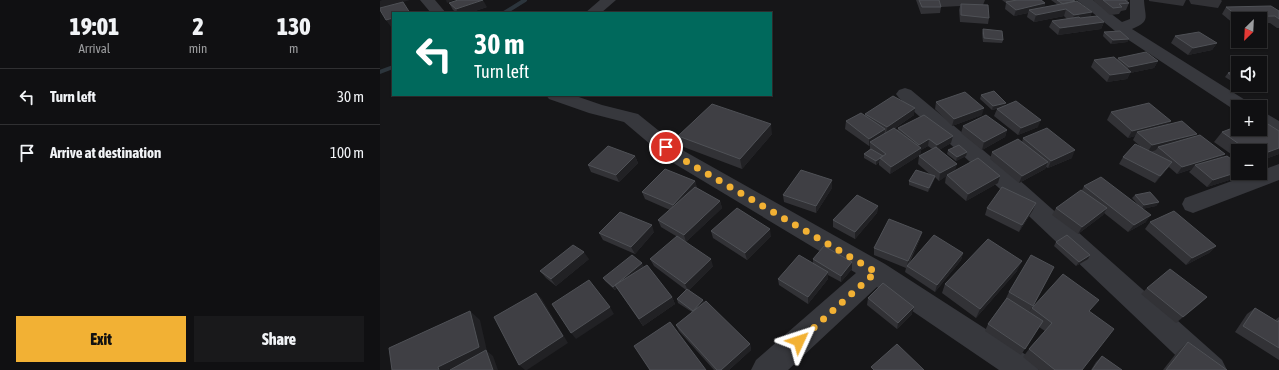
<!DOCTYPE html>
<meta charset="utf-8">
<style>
body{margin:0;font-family:"Asap Condensed",sans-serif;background:#19191b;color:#f1f3f6;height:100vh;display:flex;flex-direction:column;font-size:15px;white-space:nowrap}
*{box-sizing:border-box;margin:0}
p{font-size:13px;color:#9c9d9f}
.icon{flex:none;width:22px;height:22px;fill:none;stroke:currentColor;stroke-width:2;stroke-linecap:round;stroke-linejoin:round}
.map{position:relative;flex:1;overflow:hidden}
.panel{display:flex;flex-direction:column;background:#101012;width:380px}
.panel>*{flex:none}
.banner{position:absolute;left:12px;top:12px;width:380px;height:84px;border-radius:0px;box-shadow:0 1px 3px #0004,0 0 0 1px #303032;background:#00695c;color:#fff;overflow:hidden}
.needle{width:26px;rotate:204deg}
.tools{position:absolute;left:851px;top:12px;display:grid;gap:8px}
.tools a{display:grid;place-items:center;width:36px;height:36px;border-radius:0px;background:#101012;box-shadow:0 1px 3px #0004,0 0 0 1px #303032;font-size:20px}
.pin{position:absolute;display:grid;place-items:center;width:34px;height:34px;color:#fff;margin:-17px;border:2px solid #fff;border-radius:50%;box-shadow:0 1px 4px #0007}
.me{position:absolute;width:44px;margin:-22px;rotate:48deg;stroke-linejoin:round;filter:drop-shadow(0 0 3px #0008)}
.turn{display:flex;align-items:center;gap:14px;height:84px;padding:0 16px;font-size:18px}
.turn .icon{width:52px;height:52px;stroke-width:2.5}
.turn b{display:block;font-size:28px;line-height:34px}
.eta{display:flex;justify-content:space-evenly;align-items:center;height:68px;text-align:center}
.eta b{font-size:24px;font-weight:800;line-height:28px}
.cta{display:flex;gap:8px;margin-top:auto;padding:8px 16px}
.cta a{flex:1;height:46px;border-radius:0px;background:#f2b134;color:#111;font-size:16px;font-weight:800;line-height:46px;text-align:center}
.cta a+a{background:#19191b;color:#f1f3f6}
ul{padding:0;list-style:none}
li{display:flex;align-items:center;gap:12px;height:56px;padding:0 16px;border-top:1px solid #303032}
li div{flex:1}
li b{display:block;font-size:15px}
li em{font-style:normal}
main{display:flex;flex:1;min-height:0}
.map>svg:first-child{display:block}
</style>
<main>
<section class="panel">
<div class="eta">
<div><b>19:01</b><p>Arrival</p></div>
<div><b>2</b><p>min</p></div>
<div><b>130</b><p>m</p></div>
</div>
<ul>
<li><svg class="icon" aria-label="left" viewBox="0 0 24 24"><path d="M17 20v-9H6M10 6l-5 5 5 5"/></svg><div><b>Turn left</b></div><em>30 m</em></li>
<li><svg class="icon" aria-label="arrive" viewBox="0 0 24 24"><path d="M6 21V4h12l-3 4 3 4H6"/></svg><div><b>Arrive at destination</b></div><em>100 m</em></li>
</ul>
<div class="cta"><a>Exit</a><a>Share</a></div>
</section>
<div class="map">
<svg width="899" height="370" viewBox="0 0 899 370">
<rect width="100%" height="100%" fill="#161618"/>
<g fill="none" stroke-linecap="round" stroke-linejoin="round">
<path stroke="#2c353c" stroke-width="4" d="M 124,13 L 145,0
M 0,72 L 13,67"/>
<path fill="#37383d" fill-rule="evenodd" d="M 40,0 L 55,0 L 66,13 L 51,13 Z
M 220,0 L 236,0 L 221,13 L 205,13 Z
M 697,0 L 713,0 L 742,22 L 750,19 L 750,0 L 764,0 C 765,18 771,21 752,29 L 870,103 L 872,107 L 858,107 L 858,112 L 856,111 L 735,31 Z
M 525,88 L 531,90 L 645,185 L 842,360 L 847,370 L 811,370 L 629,197 L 519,98 L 516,94 L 519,90 Z
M 166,95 L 193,95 L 222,105 L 258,114 L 304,151 L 505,264 L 654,360 L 659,370 L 619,370 L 497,287 L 408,370 L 371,370 L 376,360 L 476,273 L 290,161 L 244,122 L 209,113 L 169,99 Z
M 880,112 L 887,114 L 899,121 L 899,136 L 892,135 L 880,127 Z
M 899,164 L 899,180 L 813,213 L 805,210 L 802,204 L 805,198 L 874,173 L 880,173 L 880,171 Z"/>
</g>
<path fill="#323236" d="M 536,0 L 605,0 L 603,5 L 609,18 L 608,24 L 580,22 L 579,10 L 580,6 L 561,7 L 560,13 L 541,14 Z
M 622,0 L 661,0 L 665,3 L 664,7 L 678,5 L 671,0 L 692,0 L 711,17 L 724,22 L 721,29 L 678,35 L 669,27 L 672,21 L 687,19 L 684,16 L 654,22 L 647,17 L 648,13 L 634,16 L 625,9 L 626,3 Z
M 713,0 L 748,0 L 747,2 L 749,3 L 746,10 L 741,11 L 739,14 L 730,15 Z
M 769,0 L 806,0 L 803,6 L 769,1 Z
M 809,0 L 841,0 L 842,1 L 838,8 L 811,4 Z
M 69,3 L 107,7 L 89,13 L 77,13 L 73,10 Z
M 846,7 L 899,11 L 899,28 L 897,28 L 890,23 L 880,23 L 880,19 L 858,19 L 858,24 L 854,24 L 842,14 Z
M 603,29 L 623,40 L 622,43 L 603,42 L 602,33 Z
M 724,32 L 749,39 L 747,42 L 731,44 L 723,36 Z
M 795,36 L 837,43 L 832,50 L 808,55 L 791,43 Z
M 738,58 L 778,61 L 774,68 L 750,73 L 747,79 L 727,82 L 711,67 L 714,60 L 737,60 Z
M 858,70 L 858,85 L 867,85 L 861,87 L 845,77 L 848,73 Z
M 601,95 L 625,106 L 658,127 L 638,135 L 614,116 L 617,109 L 620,108 L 612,110 L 600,99 Z
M 556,102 L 602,115 L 572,126 L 555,109 Z
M 731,112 L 788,125 L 815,136 L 841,158 L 859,177 L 827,187 L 809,172 L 812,169 L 797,174 L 789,167 L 775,183 L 739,164 L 743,157 L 760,146 L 753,140 L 755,136 L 748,138 L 727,120 Z
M 485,114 L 534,115 L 514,129 L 517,131 L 518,128 L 571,143 L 559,150 L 575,171 L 618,183 L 586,201 L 565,183 L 566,176 L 559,181 L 555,177 L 554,180 L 548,192 L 529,185 L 529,181 L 552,176 L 538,164 L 539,156 L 552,149 L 548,146 L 541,150 L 540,155 L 510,174 L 499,165 L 499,162 L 496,165 L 484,158 L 484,154 L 490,149 L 490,145 L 489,146 L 465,129 L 466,121 L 485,116 Z
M 583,126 L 627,130 L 625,137 L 602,150 L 581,133 Z
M 842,132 L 899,154 L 880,161 L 880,151 L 858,151 L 858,159 L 834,142 Z
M 392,134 L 362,169 L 301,146 L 298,136 Z
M 643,138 L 692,158 L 668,168 L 666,167 L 665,169 L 639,183 L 610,159 L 612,152 L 642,142 Z
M 568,150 L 587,152 L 586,156 L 576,161 L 567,154 Z
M 255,156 L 258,163 L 239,182 L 211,172 L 208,165 Z
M 315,181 L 317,188 L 340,201 L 342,208 L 306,242 L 281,227 L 278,220 L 290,210 L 265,199 L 262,192 Z
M 704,186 L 760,207 L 752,198 L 755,195 L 779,202 L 776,206 L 762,209 L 766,222 L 748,232 L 724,213 L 723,215 L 698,234 L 672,215 L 676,208 L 702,190 Z
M 452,188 L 436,213 L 404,202 L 403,195 Z
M 498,206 L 497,213 L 475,239 L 453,227 L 453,220 Z
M 607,208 L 653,210 L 639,232 L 605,215 Z
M 770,222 L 836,246 L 829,253 L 806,265 L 765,229 Z
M 331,231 L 391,236 L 367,260 L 333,238 Z
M 274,232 L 255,254 L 223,240 L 219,233 Z
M 540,239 L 529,264 L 583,253 L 581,260 L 555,292 L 525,272 L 526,268 L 494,255 L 494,248 Z
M 676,242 L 710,255 L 708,259 L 696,266 L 674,246 Z
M 209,259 L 176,286 L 166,278 L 160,271 Z
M 270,259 L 333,266 L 309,290 L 324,302 L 370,344 L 371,350 L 349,370 L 334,370 L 299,331 L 296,325 L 312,312 L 298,303 L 297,299 L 306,290 L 274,266 Z
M 433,259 L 472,269 L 461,282 L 448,275 L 448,279 L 428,304 L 399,285 L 398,279 L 433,264 Z
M 264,267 L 260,270 L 292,297 L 295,304 L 263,326 L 237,288 L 235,290 L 225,281 L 223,278 Z
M 637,271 L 596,318 L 562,293 L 565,284 Z
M 767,288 L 827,297 L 796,323 L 761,294 Z
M 629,292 L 653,306 L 649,312 L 652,308 L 710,311 L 702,370 L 659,370 L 643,357 L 649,349 L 665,331 L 659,327 L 641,355 L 605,331 L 608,324 L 626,299 L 626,298 Z
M 488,298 L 532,314 L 517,329 L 487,305 Z
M 875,308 L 895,320 L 899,317 L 899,360 L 855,332 L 867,314 Z
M 808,342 L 847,370 L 783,370 L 798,351 Z
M 722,356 L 742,370 L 711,370 L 716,362 Z"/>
<path fill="#212124" d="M 2,0 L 30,0 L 0,9 L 0,1 Z
M 66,0 L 74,0 L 67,3 Z
M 103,0 L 107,7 L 89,13 L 78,13 L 76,9 Z
M 665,3 L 663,10 L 649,10 L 648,13 L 634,16 L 636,10 Z
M 686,9 L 684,16 L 654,22 L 656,15 Z
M 712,12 L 710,19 L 692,22 L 694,15 Z
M 13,18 L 13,26 L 11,27 L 6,20 Z
M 724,22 L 721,29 L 678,35 L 680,28 Z
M 749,39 L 747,42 L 731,44 L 733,40 Z
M 837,43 L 832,50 L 808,55 L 813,48 Z
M 778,61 L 774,68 L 750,73 L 747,79 L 727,82 L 730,75 L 746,72 L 749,67 Z
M 626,103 L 624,106 L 612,110 L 613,106 Z
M 535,108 L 534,115 L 506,134 L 507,127 Z
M 604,108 L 602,115 L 572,126 L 574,119 Z
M 661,120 L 658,127 L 638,135 L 641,128 Z
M 791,121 L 786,128 L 757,132 L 755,136 L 748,138 L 752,131 Z
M 391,124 L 392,134 L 362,169 L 360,159 Z
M 505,129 L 504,137 L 490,142 L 490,145 L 489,146 L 489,139 Z
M 627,130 L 625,137 L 602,150 L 604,142 Z
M 817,134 L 812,141 L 778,147 L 776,150 L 767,153 L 772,145 Z
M 573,136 L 571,143 L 556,152 L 557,145 Z
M 549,139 L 548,146 L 541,150 L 540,155 L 510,174 L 511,167 L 538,150 L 539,145 Z
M 899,148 L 899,154 L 880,161 L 880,155 Z
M 695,150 L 692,158 L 668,168 L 671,161 Z
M 587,152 L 586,156 L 576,161 L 577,157 Z
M 845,154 L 839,161 L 815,165 L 812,169 L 797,174 L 802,167 Z
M 255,156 L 258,163 L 239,182 L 236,175 Z
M 500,159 L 499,162 L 496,165 L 496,161 Z
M 668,162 L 665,169 L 639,183 L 642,176 Z
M 792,162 L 787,169 L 775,183 L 780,176 Z
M 577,164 L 575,171 L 559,181 L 560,173 Z
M 858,172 L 858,173 L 863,173 L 859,177 L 827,187 L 833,180 Z
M 555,176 L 554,180 L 548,192 L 549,188 Z
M 620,176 L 618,183 L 586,201 L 588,194 Z
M 452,180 L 452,188 L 436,213 L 436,206 Z
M 315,181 L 317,188 L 295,212 L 293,205 Z
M 340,201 L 342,208 L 306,242 L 304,235 Z
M 779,202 L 776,206 L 762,209 L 764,205 Z
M 656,203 L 653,210 L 639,232 L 642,225 Z
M 498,206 L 497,213 L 475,239 L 475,232 Z
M 727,208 L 723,215 L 698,234 L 702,227 Z
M 771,215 L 766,222 L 748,232 L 754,225 Z
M 272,225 L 274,232 L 255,254 L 251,247 Z
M 390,229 L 391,236 L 367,260 L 365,253 Z
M 542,232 L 540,239 L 527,266 L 528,261 Z
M 836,246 L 829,253 L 806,265 L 812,258 Z
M 204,252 L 209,259 L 176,286 L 171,279 Z
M 583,253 L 581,260 L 555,292 L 557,285 Z
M 710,255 L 708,259 L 696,266 L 699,262 Z
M 331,259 L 333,266 L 308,291 L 305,284 Z
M 642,261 L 637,271 L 596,318 L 600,309 Z
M 472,262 L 472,269 L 461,282 L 461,276 Z
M 262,263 L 264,267 L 237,288 L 235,285 L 237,288 L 235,290 L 233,287 Z
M 448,272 L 448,279 L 428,304 L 428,297 Z
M 156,293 L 162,299 L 188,343 L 147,370 L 145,370 L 139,365 Z
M 292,297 L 295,304 L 263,326 L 259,319 Z
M 827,297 L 820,304 L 796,323 L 803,317 Z
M 323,300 L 325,304 L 313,311 Z
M 230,307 L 234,314 L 196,339 L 191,333 Z
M 534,307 L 532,314 L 517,329 L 518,323 Z
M 90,311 L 100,320 L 107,351 L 113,356 L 118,370 L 59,370 L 58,367 Z
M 370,344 L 371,350 L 349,370 L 341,370 Z"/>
<path fill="#3f3f44" stroke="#4f5156" d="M 78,0 L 103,0 L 76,9 L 69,3 Z
M 539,0 L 559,0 L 561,7 L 542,7 Z
M 637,0 L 661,0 L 665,3 L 636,10 L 626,2 Z
M 677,0 L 692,0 L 695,1 L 683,4 Z
M 723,0 L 745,0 L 749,3 L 739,4 L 742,7 L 733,8 Z
M 697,1 L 712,12 L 694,15 L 686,9 L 656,15 L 649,10 Z
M 23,2 L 30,13 L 13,13 L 13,18 L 6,20 L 0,10 L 0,8 Z
M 581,4 L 608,5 L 609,18 L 581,15 Z
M 891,6 L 899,11 L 899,19 L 895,16 L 859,17 L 846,7 Z
M 717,16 L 724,22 L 680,28 L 672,21 L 699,17 L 700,18 Z
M 603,29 L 622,31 L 623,40 L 604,38 Z
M 740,31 L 749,39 L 733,40 L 724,32 Z
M 819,32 L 837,43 L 813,48 L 795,36 Z
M 766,52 L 778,61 L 749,67 L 738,58 Z
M 734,57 L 751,72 L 730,75 L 714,60 Z
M 858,70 L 858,80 L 848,73 Z
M 614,91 L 626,103 L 613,106 L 601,95 Z
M 585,92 L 604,108 L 574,119 L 556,102 Z
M 513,96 L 535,108 L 507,127 L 485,114 Z
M 636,101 L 661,120 L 641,128 L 617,109 Z
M 769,103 L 791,121 L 752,131 L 731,112 Z
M 332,104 L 391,124 L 360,159 L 298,136 Z
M 481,113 L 505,129 L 489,139 L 466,121 Z
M 544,115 L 573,136 L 557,145 L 549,139 L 539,145 L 518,128 Z
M 606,115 L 627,130 L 604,142 L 583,126 Z
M 880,119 L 899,131 L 899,148 L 880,155 L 880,151 L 869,151 L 842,132 L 858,126 L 858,129 L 880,129 Z
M 802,121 L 817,134 L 772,145 L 757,132 Z
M 514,128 L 541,148 L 511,167 L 500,158 L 506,154 L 490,142 Z
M 667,128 L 695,150 L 671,161 L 643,138 Z
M 820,135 L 845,154 L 802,167 L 778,147 Z
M 638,139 L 668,162 L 642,176 L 612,152 Z
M 755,144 L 792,162 L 780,176 L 743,157 Z
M 579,145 L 587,152 L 577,157 L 568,150 Z
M 228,146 L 255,156 L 236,175 L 208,165 Z
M 556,147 L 577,164 L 560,173 L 539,156 Z
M 491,149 L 503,156 L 500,158 L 496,161 L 484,154 Z
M 847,156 L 858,164 L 858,172 L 833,180 L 815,165 Z
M 598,158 L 620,176 L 588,194 L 567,175 Z
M 285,169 L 315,181 L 293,205 L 262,192 Z
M 421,170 L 452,180 L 436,206 L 403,195 Z
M 536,170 L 555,176 L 549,188 L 529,181 Z
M 721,177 L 771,215 L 754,225 L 704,186 Z
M 315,187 L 340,201 L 304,235 L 278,220 Z
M 622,187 L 656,203 L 642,225 L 607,208 Z
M 701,190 L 727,208 L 702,227 L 676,208 Z
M 770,192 L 779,202 L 764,205 L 755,195 Z
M 477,195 L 498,206 L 475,232 L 453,220 Z
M 357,208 L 390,229 L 365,253 L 331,231 Z
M 794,211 L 836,246 L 812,258 L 770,222 Z
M 240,212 L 272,225 L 251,247 L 219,233 Z
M 509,219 L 542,232 L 528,261 L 494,248 Z
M 554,235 L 583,253 L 557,285 L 527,266 Z
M 687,235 L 710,255 L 699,262 L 676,242 Z
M 297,236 L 331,259 L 305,284 L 270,259 Z
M 608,239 L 642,261 L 600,309 L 565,284 Z
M 193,245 L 204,252 L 171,279 L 160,271 Z
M 444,246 L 472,262 L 461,276 L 433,259 Z
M 252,255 L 262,263 L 233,287 L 223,278 Z
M 419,255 L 448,272 L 428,297 L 398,279 Z
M 651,255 L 674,267 L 653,306 L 629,292 Z
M 267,265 L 292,297 L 259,319 L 235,285 Z
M 790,269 L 827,297 L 803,317 L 767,288 Z
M 683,274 L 719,300 L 709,311 L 734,329 L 702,370 L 675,370 L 649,349 L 672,323 L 652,308 Z
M 209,280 L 230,307 L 191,333 L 172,304 Z
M 503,283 L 534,307 L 518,323 L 488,298 Z
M 307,289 L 323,300 L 313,311 L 297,299 Z
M 156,293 L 183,336 L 139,365 L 114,317 Z
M 627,298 L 663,321 L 645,349 L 608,324 Z
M 326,301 L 370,344 L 341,370 L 337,370 L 296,325 Z
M 875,308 L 898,322 L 899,320 L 899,348 L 863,326 Z
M 90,311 L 99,347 L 58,367 L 59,370 L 12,370 L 9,348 Z
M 290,322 L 326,370 L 270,370 L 254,346 Z
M 808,342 L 847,370 L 786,370 Z
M 517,344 L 544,370 L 494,370 L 491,367 Z
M 106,350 L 113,370 L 70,370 Z
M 722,356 L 742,370 L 712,370 Z"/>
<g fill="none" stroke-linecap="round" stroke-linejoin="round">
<path stroke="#f2b134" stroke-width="7" stroke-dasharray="0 12.6" d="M 286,147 L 297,156 L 496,272 L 419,341"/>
</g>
</svg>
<div class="tools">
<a><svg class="needle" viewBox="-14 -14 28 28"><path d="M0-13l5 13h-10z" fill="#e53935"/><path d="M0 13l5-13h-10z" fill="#9c9d9f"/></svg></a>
<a><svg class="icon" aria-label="sound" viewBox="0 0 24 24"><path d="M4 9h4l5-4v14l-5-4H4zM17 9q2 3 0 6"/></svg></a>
<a>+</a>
<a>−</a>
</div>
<div class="pin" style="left:286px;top:147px;background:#d93025"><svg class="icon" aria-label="arrive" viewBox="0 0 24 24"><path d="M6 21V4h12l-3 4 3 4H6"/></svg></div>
<svg class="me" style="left:419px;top:341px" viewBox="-20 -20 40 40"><path d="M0-17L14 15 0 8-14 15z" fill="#f2b134" stroke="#fff" stroke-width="4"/></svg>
<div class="banner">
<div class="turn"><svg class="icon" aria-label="left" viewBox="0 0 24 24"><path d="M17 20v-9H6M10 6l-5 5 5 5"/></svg><div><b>30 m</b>Turn left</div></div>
</div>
</div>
</main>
